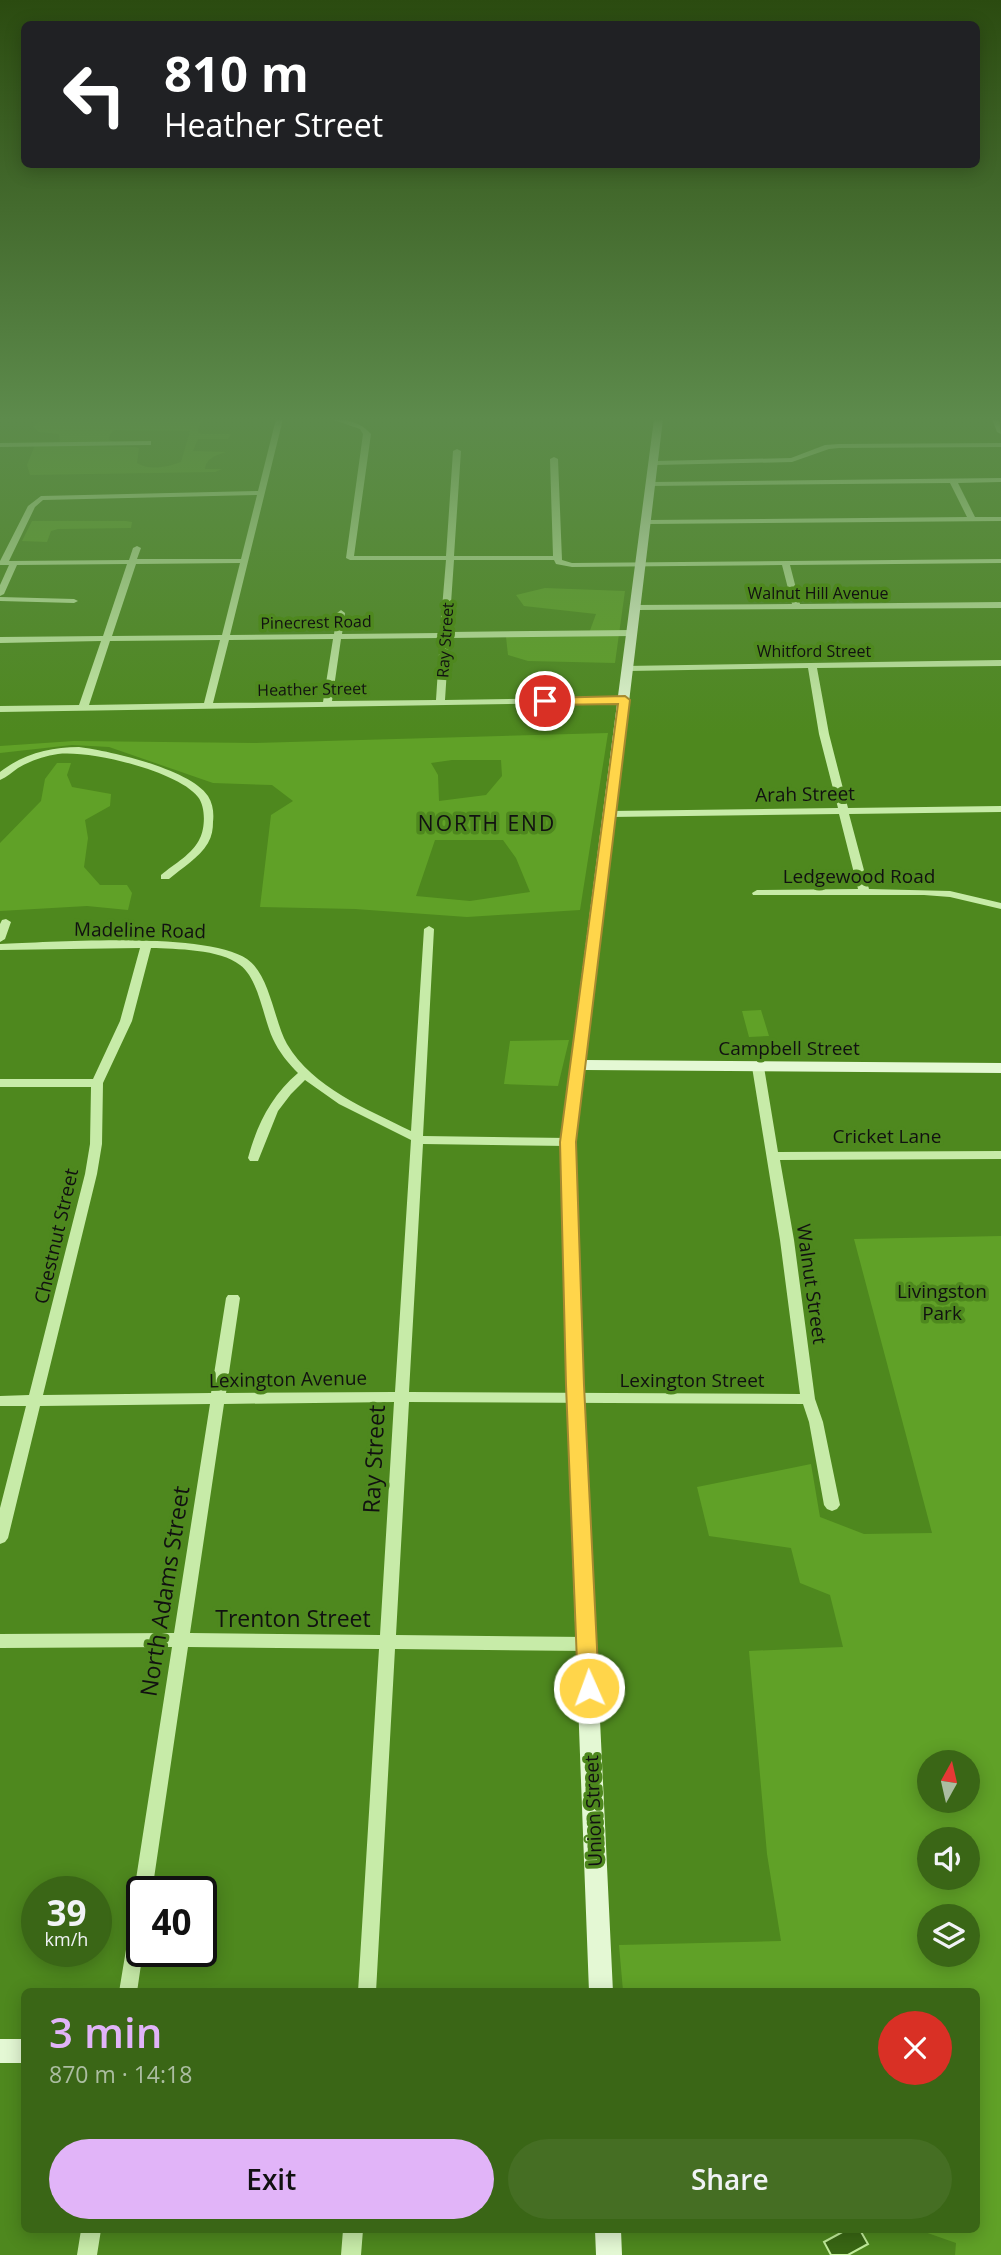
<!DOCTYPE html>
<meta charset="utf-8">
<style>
body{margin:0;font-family:"Open Sans",sans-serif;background:#456e23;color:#f1f3f6;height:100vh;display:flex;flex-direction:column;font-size:26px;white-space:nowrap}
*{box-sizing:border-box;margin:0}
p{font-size:23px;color:#abbda1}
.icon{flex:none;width:38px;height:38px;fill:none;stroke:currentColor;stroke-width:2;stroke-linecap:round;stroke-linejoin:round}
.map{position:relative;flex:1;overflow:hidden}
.sheet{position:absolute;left:21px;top:1988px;width:959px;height:245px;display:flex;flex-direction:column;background:#3a6616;border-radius:10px;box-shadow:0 4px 18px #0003}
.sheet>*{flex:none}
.guide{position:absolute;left:21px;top:21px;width:959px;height:147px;border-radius:10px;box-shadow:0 4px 18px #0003;background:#202124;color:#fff;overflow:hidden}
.needle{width:46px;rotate:8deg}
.fabs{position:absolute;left:917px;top:1750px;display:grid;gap:14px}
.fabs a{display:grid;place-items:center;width:63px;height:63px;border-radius:50%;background:#3a6616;box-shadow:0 4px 18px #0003;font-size:35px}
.speed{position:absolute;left:21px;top:1876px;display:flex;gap:14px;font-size:35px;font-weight:700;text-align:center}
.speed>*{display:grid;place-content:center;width:91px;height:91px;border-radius:50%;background:#3a6616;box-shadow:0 4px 18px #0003;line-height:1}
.speed small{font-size:18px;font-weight:400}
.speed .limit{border:4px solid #111;border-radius:10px;background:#fff;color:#111}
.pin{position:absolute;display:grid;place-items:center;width:60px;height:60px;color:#fff;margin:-30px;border:4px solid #fff;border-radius:50%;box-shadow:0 2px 7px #0007}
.me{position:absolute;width:77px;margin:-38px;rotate:358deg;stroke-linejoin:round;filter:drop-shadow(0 0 5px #0008)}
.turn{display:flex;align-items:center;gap:24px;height:147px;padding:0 28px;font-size:32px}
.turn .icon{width:91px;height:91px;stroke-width:2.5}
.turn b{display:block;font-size:49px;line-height:60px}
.round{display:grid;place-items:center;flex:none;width:74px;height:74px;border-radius:37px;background:#456e23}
.overview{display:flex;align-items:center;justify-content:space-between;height:119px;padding:0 28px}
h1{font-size:42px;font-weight:600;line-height:52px;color:#e1b4f8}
.cta{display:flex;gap:14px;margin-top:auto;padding:14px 28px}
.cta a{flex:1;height:80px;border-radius:42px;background:#e1b4f8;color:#111;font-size:28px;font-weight:600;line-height:80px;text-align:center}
.cta a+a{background:#456e23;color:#f1f3f6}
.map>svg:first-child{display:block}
</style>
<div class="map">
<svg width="1001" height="2255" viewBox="0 0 1001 2255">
<rect width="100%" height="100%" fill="#4e881e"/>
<path fill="#60a127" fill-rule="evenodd" d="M 44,419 L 204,419 L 199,426 L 198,432 L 201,434 L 231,434 L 228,439 L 198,439 L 193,451 L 226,452 C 217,455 206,458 205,469 L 222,469 L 215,472 L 30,475 L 27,465 L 35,445 L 135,447 L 139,448 L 137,463 C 149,471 168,467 181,462 L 190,431 L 114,430 L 110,434 L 109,440 L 118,443 L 60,443 L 59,434 L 39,432 L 33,426 Z
M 32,521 L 126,521 L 132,522 L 131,528 L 58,529 L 51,531 L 47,542 L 22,541 Z
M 545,588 L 625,591 L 615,663 L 528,661 L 508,655 L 506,637 L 588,636 L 596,614 L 524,606 L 516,595 Z
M 608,733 L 580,910 L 467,917 L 355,909 L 260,907 L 271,815 L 293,801 L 272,785 L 213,783 L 109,747 L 72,745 L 0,753 L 0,746 L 74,741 L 255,743 ZM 452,760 L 501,760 L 502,776 L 486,795 L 439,801 L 438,775 L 431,763 ZM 435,840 L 503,840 L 516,858 L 530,892 L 470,901 L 416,896 Z
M 57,763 L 71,763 L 67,775 L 72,787 L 111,794 L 110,806 L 85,820 L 88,838 L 84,867 L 100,885 L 127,885 L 132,893 L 128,910 L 87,906 L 0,911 L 0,843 L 41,801 L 45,779 Z
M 761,1010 L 769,1036 L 749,1037 L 742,1011 Z
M 569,1040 L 558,1086 L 504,1084 L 510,1041 Z
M 1001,1236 L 1001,2255 L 955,2255 L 956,2243 L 919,2230 L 976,2230 L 976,1992 L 623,1991 L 619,1945 L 781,1941 L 767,1854 L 749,1651 L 843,1647 L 830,1595 L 800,1583 L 791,1548 L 709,1536 L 697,1487 L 811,1464 L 820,1517 L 864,1534 L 932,1533 L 854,1239 ZM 929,1762 L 968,1762 L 968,1801 L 929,1801 ZM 929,1839 L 968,1839 L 968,1878 L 929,1878 ZM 929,1916 L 968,1916 L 968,1955 L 929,1955 Z"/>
<path fill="#396714" stroke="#c2ed9b" stroke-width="2" d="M 846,2230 L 860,2230 L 868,2244 L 848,2255 L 831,2255 L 824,2242 Z"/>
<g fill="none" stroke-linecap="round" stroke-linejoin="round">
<path fill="#c7eba8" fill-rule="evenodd" d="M 276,419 L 283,419 L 230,635 L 334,634 L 337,613 L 341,610 L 345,613 L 342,634 L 440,633 L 446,560 L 350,560 L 346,558 L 363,434 L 360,429 L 331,419 C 345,419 361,422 371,434 L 354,556 L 446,556 L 453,451 L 457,449 L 461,451 L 454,556 L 553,556 L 550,459 L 554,457 L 558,459 L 562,560 L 572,563 L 1001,559 L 1001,563 L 790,565 L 800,604 L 1001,602 L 1001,608 L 636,610 L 632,607 L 633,605 L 792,604 L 782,565 L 572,567 L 556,564 L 554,560 L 454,560 L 449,632 L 633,630 L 637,633 L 633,636 L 449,638 L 445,700 L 625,697 L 628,698 L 628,702 L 0,712 L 0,706 L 79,705 L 101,641 L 0,643 L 0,637 L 103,636 L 127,564 L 17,565 L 4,594 L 0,596 L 0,585 L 9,565 L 0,565 L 0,561 L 28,506 L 41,496 L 258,491 ZM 257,495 L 241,559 L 137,559 L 141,548 L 137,546 L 133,548 L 129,560 L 9,561 L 35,507 L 43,500 ZM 240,563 L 222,635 L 112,636 L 136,564 ZM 440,638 L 436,700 L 332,701 L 341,639 ZM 333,639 L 323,702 L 213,703 L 229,640 ZM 220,640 L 204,703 L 89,705 L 110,641 Z
M 992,419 L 999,419 L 1001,434 L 997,432 Z
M 151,441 L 151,445 L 148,445 L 0,447 L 0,443 Z
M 1001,443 L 1001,447 L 839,448 L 829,449 L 792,462 L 655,465 L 651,463 L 655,461 L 791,458 L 825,445 L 839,444 Z
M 1001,478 L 1001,482 L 958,483 L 975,517 L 1001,517 L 1001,521 L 647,524 L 643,522 L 647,520 L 967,517 L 950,483 L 649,486 L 648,484 L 652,482 Z
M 0,597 L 74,599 L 78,601 L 74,603 L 0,601 Z
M 1001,660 L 1001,666 L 817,668 L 829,734 L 848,808 L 1001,806 L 1001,812 L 849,814 L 869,889 L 950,891 L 1001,903 L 1001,909 L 950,897 L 924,895 L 753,895 L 752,893 L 757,890 L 858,889 L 839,814 L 610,817 L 605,814 L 610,811 L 838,808 L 819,734 L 808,668 L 628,671 L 625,670 L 625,666 Z
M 79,747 C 110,751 190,769 208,796 C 213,804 214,813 213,822 C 213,829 212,836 208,843 C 199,858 182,868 169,879 L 161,879 L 161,875 C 174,864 193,854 200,838 C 205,828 206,807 198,797 C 178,771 90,750 58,754 C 44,756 30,761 18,768 C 12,772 7,777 0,780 L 0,772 C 23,754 50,747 79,747 Z
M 6,919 L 11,922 L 5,939 L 0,942 L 0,924 L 2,920 Z
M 429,926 L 434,929 L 423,1136 L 568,1138 L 574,1142 L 568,1146 L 423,1144 L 409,1392 L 800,1394 L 780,1240 L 752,1067 L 754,1064 L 758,1063 L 764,1067 L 778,1152 L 1001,1151 L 1001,1159 L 780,1160 L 794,1240 L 815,1399 L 823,1422 L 840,1505 L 837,1509 L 832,1511 L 827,1509 L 824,1505 L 809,1422 L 803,1404 L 409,1402 L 396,1635 L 587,1637 L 593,1639 L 595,1644 L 593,1649 L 587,1651 L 395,1649 L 376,1992 L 358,1992 L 379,1649 L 188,1647 L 152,1892 L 142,1892 L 142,1951 L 143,1951 L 137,1992 L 119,1992 L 135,1895 L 134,1892 L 172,1647 L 0,1648 L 0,1634 L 174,1633 L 210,1404 L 40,1406 L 8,1538 L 5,1542 L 0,1544 L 0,1508 L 26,1406 L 0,1406 L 0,1396 L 29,1395 L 85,1174 L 90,1144 L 91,1087 L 0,1087 L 0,1079 L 93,1079 L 120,1021 L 140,948 L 0,950 L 0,944 C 53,942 206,931 247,959 C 270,975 274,1021 287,1044 C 313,1088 367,1109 411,1131 L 424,929 ZM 151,948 C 176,949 220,949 240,965 C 259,979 263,1018 273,1039 C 279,1052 288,1063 298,1073 C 271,1096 257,1125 248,1158 L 250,1161 L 258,1161 L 278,1111 L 291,1094 L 305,1080 L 339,1104 L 411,1140 L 395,1392 L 226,1393 L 240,1298 L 238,1295 L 228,1295 L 226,1298 L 211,1393 L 43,1395 L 97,1174 L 102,1144 L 103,1083 L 132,1021 ZM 394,1402 L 380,1635 L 190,1633 L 224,1404 Z
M 81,2230 L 101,2230 L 97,2255 L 77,2255 Z
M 343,2230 L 363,2230 L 361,2255 L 341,2255 Z"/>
<path fill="#e4f8d4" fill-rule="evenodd" d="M 654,419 L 663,419 L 586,1060 L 1001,1063 L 1001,1073 L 585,1070 L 576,1142 L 584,1385 L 613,1992 L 589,1992 L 566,1385 L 560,1142 Z
M 0,2039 L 24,2039 L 24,2063 L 0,2063 Z
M 595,2230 L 621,2230 L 622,2255 L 596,2255 Z"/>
</g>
<linearGradient id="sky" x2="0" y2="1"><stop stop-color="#2b4b10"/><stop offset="0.57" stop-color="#5d8b4c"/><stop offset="1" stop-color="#5d8b4c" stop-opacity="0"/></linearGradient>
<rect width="1001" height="735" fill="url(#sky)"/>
<path fill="#ffd54a" stroke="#a68a30" stroke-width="2" d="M 625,696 L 630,700 L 576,1142 L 584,1385 L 599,1688 L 596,1694 L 589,1697 L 581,1694 L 578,1688 L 566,1385 L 560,1142 L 618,704 L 545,705 L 540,701 L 545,698 Z"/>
<g text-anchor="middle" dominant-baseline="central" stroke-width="7" stroke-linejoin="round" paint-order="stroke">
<g font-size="16" fill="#111" stroke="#4e881e">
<text x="818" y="593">Walnut Hill Avenue</text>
<text transform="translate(316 622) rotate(-1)">Pinecrest Road</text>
<text transform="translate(445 640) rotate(-86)">Ray Street</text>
<text x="814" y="651">Whitford Street</text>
<text transform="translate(312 689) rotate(-1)">Heather Street</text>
</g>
<g font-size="19" fill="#111" stroke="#4e881e">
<text transform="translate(805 794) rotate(-1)">Arah Street</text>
<text x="859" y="876">Ledgewood Road</text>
<text transform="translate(140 930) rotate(1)">Madeline Road</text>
<text x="789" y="1048">Campbell Street</text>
<text x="887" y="1136">Cricket Lane</text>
<text transform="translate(56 1236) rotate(-77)">Chestnut Street</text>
<text transform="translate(812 1284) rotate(82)">Walnut Street</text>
<text transform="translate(288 1379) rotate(-1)">Lexington Avenue</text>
<text x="692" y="1380">Lexington Street</text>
<text transform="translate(593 1811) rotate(-92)">Union Street</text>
</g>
<g font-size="19" fill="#111" stroke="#4e881e">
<text x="942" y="1291">Livingston<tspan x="942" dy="22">Park</tspan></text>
</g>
<g font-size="21" letter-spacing="2" fill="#111" stroke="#4e881e">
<text x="487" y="823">NORTH END</text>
</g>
<g font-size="23" fill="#111" stroke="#4e881e">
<text transform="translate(373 1459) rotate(-87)">Ray Street</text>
<text transform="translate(164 1591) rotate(-81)">North Adams Street</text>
<text x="293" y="1618">Trenton Street</text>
</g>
</g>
</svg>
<div class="fabs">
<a><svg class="needle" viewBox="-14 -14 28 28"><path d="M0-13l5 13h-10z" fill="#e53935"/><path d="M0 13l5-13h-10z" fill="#abbda1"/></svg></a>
<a><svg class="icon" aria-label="sound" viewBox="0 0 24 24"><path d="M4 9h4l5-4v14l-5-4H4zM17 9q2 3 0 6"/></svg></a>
<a><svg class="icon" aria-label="layers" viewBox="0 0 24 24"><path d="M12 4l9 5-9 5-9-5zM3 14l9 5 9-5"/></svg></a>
</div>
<div class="speed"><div>39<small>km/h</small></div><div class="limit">40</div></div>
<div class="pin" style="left:545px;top:701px;background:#d93025"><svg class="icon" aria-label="arrive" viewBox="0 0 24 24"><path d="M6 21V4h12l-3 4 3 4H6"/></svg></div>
<svg class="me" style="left:589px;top:1688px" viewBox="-20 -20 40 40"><circle r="17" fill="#ffd54a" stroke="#fff" stroke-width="3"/><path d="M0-11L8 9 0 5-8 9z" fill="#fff"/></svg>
<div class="guide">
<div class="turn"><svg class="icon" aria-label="left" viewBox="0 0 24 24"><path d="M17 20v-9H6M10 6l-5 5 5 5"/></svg><div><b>810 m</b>Heather Street</div></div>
</div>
<section class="sheet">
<div class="overview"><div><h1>3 min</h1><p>870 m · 14:18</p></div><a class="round" style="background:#d93025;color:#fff"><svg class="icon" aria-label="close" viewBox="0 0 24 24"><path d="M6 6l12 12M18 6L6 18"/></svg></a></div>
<div class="cta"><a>Exit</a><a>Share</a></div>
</section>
</div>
